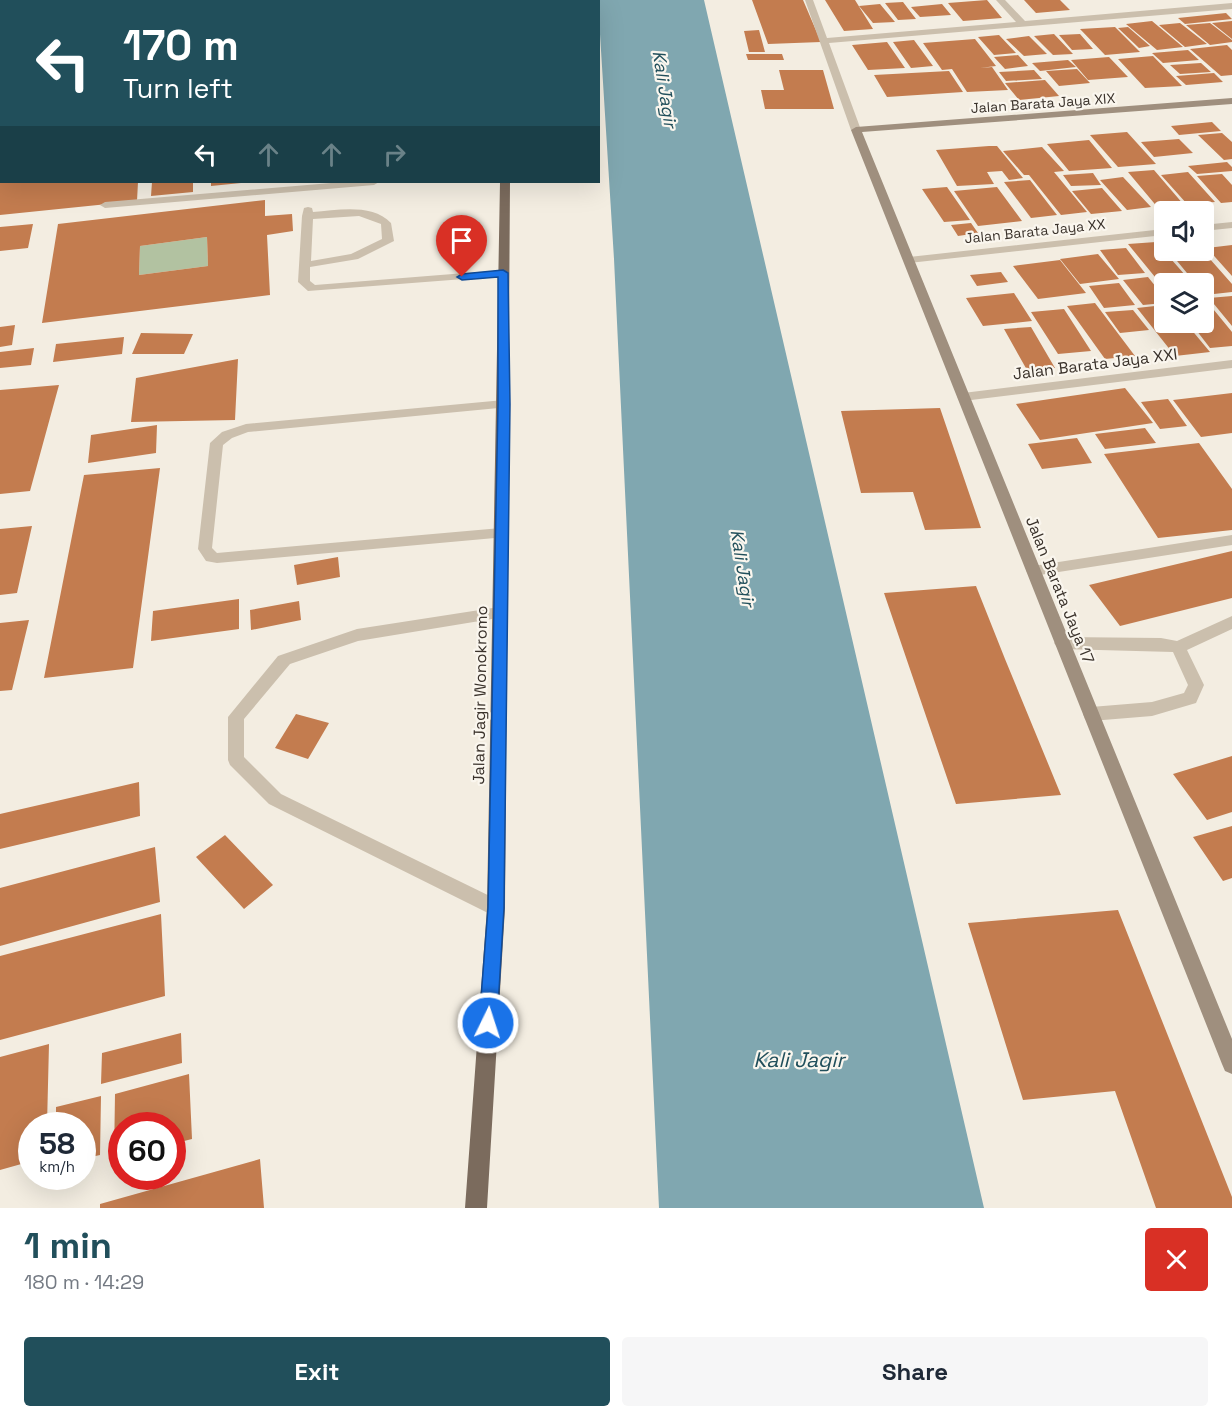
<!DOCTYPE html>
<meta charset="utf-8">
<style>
body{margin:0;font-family:"Space Grotesk",sans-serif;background:#f6f6f7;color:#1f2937;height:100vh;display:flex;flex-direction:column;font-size:22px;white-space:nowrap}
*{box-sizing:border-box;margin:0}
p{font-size:20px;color:#747a83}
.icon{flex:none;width:33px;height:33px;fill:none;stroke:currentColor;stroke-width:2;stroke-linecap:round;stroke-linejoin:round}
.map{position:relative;height:1208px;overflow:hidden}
.details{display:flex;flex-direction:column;background:#fff;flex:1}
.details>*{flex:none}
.guide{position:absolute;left:0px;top:0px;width:600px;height:183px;box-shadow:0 6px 24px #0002;background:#214f5b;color:#fff;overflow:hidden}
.controls{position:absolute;left:1154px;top:201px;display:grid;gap:12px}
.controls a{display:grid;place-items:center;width:60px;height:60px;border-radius:6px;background:#fff;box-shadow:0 6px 24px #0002;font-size:30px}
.speed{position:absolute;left:18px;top:1112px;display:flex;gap:12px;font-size:30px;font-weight:700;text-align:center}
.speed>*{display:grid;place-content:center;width:78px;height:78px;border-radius:50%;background:#fff;box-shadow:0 6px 24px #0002;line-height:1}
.speed small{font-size:15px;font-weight:400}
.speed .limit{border:9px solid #d22;background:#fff;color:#111}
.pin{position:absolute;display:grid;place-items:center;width:51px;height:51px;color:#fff;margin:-62px -26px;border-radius:50% 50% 50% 0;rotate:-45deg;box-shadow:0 0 6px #0007}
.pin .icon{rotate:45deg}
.me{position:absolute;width:66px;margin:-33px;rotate:4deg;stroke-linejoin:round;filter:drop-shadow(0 0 4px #0008)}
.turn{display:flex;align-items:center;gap:21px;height:126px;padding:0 24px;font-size:27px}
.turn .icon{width:78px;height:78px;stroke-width:2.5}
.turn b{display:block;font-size:42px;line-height:51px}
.lanes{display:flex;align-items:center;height:57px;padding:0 24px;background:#0003;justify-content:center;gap:30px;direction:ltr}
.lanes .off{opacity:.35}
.round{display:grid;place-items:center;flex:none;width:63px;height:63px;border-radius:6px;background:#f6f6f7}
.headline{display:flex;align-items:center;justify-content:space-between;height:102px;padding:0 24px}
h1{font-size:36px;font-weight:700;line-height:45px;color:#214f5b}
.button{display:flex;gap:12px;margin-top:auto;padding:12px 24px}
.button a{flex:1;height:69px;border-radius:6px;background:#214f5b;color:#fff;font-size:24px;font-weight:700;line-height:69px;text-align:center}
.button a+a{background:#f6f6f7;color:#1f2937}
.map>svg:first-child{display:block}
</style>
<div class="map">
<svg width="1232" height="1208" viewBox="0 0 1232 1208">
<rect width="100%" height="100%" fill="#f3ede1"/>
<path fill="#b2c2a1" d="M 207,237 L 208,266 L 139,275 L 140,246 Z"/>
<path fill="#80a7b0" d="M 597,0 L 704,0 L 984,1208 L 659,1208 L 614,259 L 598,2 Z"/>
<path fill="#c37c4f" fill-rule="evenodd" d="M 752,0 L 803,0 L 821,42 L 768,44 Z
M 825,0 L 855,0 L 873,29 L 844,31 Z
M 987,0 L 1002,18 L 963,21 L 948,3 Z
M 1024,0 L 1060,0 L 1070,10 L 1036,13 Z
M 903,2 L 916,19 L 898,20 L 885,3 Z
M 880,4 L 895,22 L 873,23 L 859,6 Z
M 942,4 L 951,15 L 920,17 L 911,7 Z
M 1226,13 L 1232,19 L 1185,24 L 1178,18 Z
M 1152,21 L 1183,47 L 1157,50 L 1126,24 Z
M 1232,21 L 1232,39 L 1212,23 Z
M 1180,23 L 1207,44 L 1185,47 L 1159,25 Z
M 1210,23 L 1232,40 L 1232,42 L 1210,45 L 1186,25 Z
M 1115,27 L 1140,52 L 1105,55 L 1080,29 Z
M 1128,27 L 1150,46 L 1139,48 L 1118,28 Z
M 759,30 L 765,52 L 749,52 L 744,31 Z
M 1054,34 L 1073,54 L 1053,55 L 1034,36 Z
M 1080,34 L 1093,49 L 1072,50 L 1059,35 Z
M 999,35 L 1016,53 L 994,55 L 978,37 Z
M 1029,36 L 1047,54 L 1024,56 L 1006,39 Z
M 975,39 L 996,66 L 980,68 L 992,67 L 1008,90 L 967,92 L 952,69 L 942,70 L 923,43 Z
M 914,40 L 933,66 L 911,68 L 893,42 Z
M 887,42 L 905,68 L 868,70 L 852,45 Z
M 1227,45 L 1232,50 L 1232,75 L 1221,76 L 1190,49 Z
M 1188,50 L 1199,60 L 1163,63 L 1152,53 Z
M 746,54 L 782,54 L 784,60 L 748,60 Z
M 1018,55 L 1028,66 L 1005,69 L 994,57 Z
M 1153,56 L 1182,86 L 1145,88 L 1118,59 Z
M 1109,57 L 1128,77 L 1088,80 L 1071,60 Z
M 1068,60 L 1076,67 L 1040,71 L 1032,63 Z
M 1201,63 L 1211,72 L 1180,74 L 1170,65 Z
M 1077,69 L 1090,83 L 1059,86 L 1046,71 Z
M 779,70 L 823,70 L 834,109 L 765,109 L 761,90 L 784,90 Z
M 1034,70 L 1042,79 L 1006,81 L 999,72 Z
M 949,71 L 963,92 L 887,97 L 874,75 Z
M 1214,73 L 1223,82 L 1186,85 L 1176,76 Z
M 1045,80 L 1059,96 L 1019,100 L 1005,83 Z
M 1212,122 L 1221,131 L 1179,135 L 1171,126 Z
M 1127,132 L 1156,164 L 1118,167 L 1090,135 Z
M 1222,133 L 1232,142 L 1232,159 L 1224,160 L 1198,135 Z
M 1179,139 L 1193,153 L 1154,157 L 1141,142 Z
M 1089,140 L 1112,168 L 1069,171 L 1047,144 Z
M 989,146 L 997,146 L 1023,178 L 1009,180 L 1002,171 L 987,172 L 994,184 L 957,186 L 936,150 Z
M 1042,147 L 1064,171 L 1054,172 L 1087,212 L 1061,215 L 1029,175 L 1024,175 L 1003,151 Z
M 1227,162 L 1232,167 L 1232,171 L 1197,174 L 1188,166 Z
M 1154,170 L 1190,212 L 1164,212 L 1164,215 L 1128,172 Z
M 1188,172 L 1215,202 L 1187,204 L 1161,175 Z
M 1093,173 L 1101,185 L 1071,186 L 1063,175 Z
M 1222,174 L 1232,185 L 1232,202 L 1221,203 L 1197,176 Z
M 1123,177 L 1151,207 L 1127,210 L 1100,180 Z
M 1030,180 L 1057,215 L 1031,218 L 1004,182 Z
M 0,182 L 138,182 L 137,201 L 0,215 Z
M 152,182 L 193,182 L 193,192 L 151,196 Z
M 211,182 L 241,182 L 241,183 L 211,186 Z
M 947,187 L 970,220 L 944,222 L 922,189 Z
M 997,187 L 1022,221 L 978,226 L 954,191 Z
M 1102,188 L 1122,211 L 1091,214 L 1072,191 Z
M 265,200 L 265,216 L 292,214 L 293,231 L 267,235 L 270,295 L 42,323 L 58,224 ZM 207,237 L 208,266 L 139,275 L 140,246 Z
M 971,223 L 978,233 L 958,236 L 951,225 Z
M 33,224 L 28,248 L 0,251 L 0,227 Z
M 1156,242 L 1193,284 L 1164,284 L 1164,288 L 1128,244 Z
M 1232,245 L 1232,276 L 1207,248 Z
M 1126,248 L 1145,273 L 1118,275 L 1100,250 Z
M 1168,250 L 1202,250 L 1232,284 L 1232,292 L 1205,295 L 1203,284 L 1196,284 Z
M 1098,254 L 1119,279 L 1080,284 L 1060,259 Z
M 1060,260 L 1086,293 L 1038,299 L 1013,266 Z
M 1001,272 L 1008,282 L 977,286 L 970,275 Z
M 1148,277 L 1164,297 L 1164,303 L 1143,305 L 1123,280 Z
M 1119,283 L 1135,305 L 1104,308 L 1089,286 Z
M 1014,293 L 1032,321 L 983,326 L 966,298 Z
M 1232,296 L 1232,326 L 1209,298 Z
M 1095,303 L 1135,356 L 1105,359 L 1067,306 Z
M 1209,304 L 1232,332 L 1232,346 L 1210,348 L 1190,322 L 1203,322 L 1203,305 Z
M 1164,305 L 1164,322 L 1185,322 L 1210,352 L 1175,356 L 1137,308 Z
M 1064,309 L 1091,351 L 1058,354 L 1031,312 Z
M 1133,310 L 1149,330 L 1120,333 L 1105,312 Z
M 15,325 L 12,345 L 0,347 L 0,327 Z
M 1031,327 L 1055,368 L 1027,370 L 1004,329 Z
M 141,333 L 193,334 L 184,354 L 132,354 Z
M 124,337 L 122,354 L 53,362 L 56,344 Z
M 34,348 L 31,365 L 0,368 L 0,352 Z
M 238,359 L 235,420 L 131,422 L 136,378 Z
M 59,385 L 30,491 L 0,494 L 0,390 Z
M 1125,388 L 1153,423 L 1040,440 L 1016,404 Z
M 1232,393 L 1232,433 L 1201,437 L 1173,400 Z
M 1168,399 L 1187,426 L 1160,429 L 1141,402 Z
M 940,408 L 968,490 L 981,528 L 925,530 L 913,492 L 861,493 L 841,411 Z
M 157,425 L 156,453 L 88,463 L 91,435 Z
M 1145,428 L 1156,443 L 1105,449 L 1095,434 Z
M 1077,438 L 1092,463 L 1042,469 L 1028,444 Z
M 1199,443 L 1232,489 L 1232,530 L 1158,538 L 1104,454 Z
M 160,468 L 133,668 L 44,678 L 84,475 Z
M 32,526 L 17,593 L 0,595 L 0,529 Z
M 1232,551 L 1232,598 L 1120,626 L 1089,585 Z
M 338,557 L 340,577 L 297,585 L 294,565 Z
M 976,586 L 1005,659 L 1061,795 L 956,804 L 884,593 Z
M 239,599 L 239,629 L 151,641 L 153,611 Z
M 299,601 L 301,620 L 251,630 L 250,610 Z
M 29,620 L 12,690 L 0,691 L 0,623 Z
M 296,714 L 329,723 L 308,759 L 275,748 Z
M 1232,756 L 1232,812 L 1207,820 L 1173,774 Z
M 139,782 L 140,816 L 0,849 L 0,814 Z
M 1232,826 L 1232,878 L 1223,881 L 1193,837 Z
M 225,835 L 273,885 L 244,909 L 196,857 Z
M 155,847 L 160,902 L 0,946 L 0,888 Z
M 1118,910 L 1232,1197 L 1232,1208 L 1156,1208 L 1115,1091 L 1023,1100 L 968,923 Z
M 161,914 L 165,996 L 0,1040 L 0,956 Z
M 181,1033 L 182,1063 L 101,1084 L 102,1053 Z
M 49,1044 L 47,1125 L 32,1125 L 32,1161 L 0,1170 L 0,1057 Z
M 189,1074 L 192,1139 L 172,1144 L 172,1125 L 122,1125 L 122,1158 L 114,1160 L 115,1094 Z
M 101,1096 L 100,1155 L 82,1159 L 82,1125 L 56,1125 L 56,1107 Z
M 260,1159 L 264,1208 L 100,1208 L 100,1204 Z"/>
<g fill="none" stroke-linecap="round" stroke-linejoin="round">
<path fill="#cbbfad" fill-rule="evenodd" d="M 86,0 L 94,0 L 94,2 L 86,2 Z
M 308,0 L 316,0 L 316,2 L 308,2 Z
M 490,0 L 511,0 L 512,1 L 488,2 Z
M 0,24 L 2,24 L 2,30 L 0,30 Z
M 343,182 L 379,182 L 374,185 L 105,208 L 100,205 L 105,202 Z
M 308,207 L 312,208 L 313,212 C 338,210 372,203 391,223 L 394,241 L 358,259 L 310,267 L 310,281 L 315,285 L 503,270 L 509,273 L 503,276 L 308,291 L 298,282 L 302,216 L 304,208 ZM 359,216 L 381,224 L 382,239 L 351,254 L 311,261 L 313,219 Z
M 504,400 L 509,401 L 510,404 L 509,407 L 248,432 L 232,438 L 223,445 L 212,548 L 217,553 L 501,528 L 506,529 L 508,533 L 506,537 L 217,563 L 206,561 L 198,549 L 210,443 L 222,432 L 246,424 Z
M 499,607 L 504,609 L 507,613 L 504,617 L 358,641 L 290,664 L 244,719 L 244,757 L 281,794 L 502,902 L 505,908 L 502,914 L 496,916 L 490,914 L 269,804 L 230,765 L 228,760 L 228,717 L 278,656 L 357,629 Z
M 1232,616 L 1232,629 L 1187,650 L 1204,685 L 1196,703 L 1152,716 L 1091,721 L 1085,719 L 1083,714 L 1085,709 L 1091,707 L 1152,702 L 1184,693 L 1188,685 L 1173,652 L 1062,649 L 1057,647 L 1054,643 L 1057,639 L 1062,637 L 1161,638 L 1177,641 Z"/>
<path fill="#cbbfad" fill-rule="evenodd" d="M 805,0 L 813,0 L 827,38 L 1016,22 L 996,0 L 1005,0 L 1025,21 L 1232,3 L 1232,9 L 829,43 L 861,130 L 856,133 L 851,130 Z
M 1232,222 L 1232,228 L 1203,231 L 1203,225 Z
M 1164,229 L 1164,235 L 909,263 L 903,260 L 909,257 Z
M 1232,360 L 1232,368 L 963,401 L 957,397 L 963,393 Z
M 1232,535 L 1232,545 L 1033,576 L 1026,571 L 1033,566 Z"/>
<path fill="#9f8f7e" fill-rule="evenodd" d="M 1232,98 L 1232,104 L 862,132 L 1232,1039 L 1232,1074 L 1225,1071 L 1222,1064 L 851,130 L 856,127 Z"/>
<path fill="#7b6b5d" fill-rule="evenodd" d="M 504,0 L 512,0 L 512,2 L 504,2 Z
M 500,182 L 510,182 L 505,908 L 487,1208 L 465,1208 L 487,908 Z"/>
</g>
<path fill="#1a73e8" stroke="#114b97" stroke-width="1.5" d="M 503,270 L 508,273 L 510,404 L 504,908 L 497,1023 L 495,1030 L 488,1032 L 482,1030 L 479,1023 L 488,908 L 498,404 L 498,277 L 462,280 L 457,277 L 462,274 Z"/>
<g text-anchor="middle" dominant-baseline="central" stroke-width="4.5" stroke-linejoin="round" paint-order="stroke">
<g font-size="14" fill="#3a322b" stroke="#faf6ee">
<text transform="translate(1043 103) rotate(-4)">Jalan Barata Jaya XIX</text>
<text transform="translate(1035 231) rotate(-6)">Jalan Barata Jaya XX</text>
</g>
<g font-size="16" fill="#3a322b" stroke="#faf6ee">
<text transform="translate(1095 364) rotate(-7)">Jalan Barata Jaya XXI</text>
<text transform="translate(1060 590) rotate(68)">Jalan Barata Jaya 17</text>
<text transform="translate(480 695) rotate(-89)">Jalan Jagir Wonokromo</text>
</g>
<g font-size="18" font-style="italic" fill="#214f5b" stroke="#faf6ee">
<text transform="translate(665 89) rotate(81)">Kali Jagir</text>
<text transform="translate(743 568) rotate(81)">Kali Jagir</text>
</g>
<g font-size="21" font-style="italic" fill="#214f5b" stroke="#faf6ee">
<text x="799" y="1059">Kali Jagir</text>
</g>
</g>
</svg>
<div class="controls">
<a><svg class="icon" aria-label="sound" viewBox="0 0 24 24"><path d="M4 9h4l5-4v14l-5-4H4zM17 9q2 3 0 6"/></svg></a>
<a><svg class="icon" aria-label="layers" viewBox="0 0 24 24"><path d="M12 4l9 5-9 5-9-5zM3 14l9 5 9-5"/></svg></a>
</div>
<div class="speed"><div>58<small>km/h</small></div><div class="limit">60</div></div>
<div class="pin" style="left:462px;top:277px;background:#d93025"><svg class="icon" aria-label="arrive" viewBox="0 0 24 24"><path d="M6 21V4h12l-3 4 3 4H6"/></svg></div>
<svg class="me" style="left:488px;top:1023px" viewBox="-20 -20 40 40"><circle r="17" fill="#1a73e8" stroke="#fff" stroke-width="3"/><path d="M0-11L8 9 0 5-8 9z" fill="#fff"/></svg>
<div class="guide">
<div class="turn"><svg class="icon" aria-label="left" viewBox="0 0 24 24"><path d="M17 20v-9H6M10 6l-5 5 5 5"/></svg><div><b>170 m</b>Turn left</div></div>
<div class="lanes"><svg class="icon" aria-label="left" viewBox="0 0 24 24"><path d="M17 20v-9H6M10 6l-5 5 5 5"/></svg><svg class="icon off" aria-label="ahead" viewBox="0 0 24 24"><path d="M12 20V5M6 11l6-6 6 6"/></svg><svg class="icon off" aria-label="ahead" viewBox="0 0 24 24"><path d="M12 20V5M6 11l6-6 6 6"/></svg><svg class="icon off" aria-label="right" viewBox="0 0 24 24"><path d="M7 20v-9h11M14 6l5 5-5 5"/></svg></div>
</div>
</div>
<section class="details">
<div class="headline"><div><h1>1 min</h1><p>180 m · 14:29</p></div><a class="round" style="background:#d93025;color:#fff"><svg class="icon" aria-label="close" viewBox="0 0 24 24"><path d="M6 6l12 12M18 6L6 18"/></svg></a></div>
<div class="button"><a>Exit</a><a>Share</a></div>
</section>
